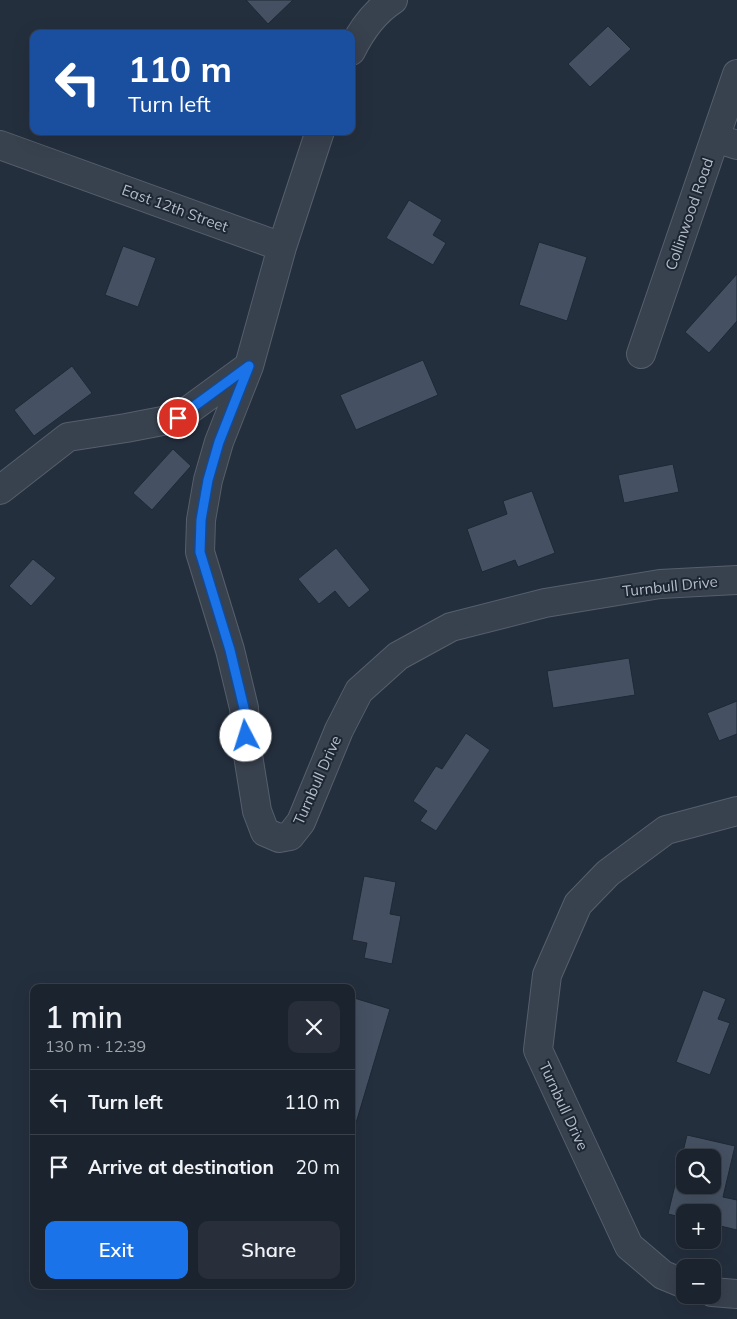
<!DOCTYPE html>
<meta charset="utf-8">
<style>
body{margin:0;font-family:Mulish,sans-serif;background:#282f3a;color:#f1f3f6;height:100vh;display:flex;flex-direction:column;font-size:19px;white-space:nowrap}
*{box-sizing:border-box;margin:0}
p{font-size:16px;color:#a0a4aa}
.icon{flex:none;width:28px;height:28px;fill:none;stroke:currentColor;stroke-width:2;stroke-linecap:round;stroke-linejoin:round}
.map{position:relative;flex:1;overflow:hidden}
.drawer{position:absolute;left:30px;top:984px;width:325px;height:305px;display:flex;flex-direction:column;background:#1b232e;border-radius:10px;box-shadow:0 5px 20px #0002,0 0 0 1px #39404a}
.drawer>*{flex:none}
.banner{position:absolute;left:30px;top:30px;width:325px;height:105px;border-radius:10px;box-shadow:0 5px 20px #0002,0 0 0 1px #39404a;background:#1a4fa0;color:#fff;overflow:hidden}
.fabs{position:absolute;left:676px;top:1149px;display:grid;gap:10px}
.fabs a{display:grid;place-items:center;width:45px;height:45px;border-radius:10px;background:#1b232e;box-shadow:0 5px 20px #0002,0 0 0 1px #39404a;font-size:25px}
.pin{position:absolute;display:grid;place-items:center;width:42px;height:42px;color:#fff;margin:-21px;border:2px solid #fff;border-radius:50%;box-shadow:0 1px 5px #0007}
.me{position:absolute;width:55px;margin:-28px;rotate:355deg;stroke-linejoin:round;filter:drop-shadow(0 0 4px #0008)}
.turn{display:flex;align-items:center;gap:18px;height:105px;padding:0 15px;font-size:22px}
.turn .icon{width:65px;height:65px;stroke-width:2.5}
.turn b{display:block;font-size:35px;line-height:42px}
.round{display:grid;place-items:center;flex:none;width:52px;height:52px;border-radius:10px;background:#282f3a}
.overview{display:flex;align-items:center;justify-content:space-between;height:85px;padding:0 15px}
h1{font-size:30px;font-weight:600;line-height:38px}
.cta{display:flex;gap:10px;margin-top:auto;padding:10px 15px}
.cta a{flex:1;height:58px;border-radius:10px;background:#1a73e8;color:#fff;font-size:20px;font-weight:600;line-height:58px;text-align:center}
.cta a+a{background:#282f3a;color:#f1f3f6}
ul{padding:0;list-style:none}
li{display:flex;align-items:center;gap:15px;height:65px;padding:0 15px;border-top:1px solid #39404a}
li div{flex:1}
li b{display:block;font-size:19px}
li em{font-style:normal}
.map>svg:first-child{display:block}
</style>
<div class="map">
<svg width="737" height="1319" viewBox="0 0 737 1319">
<rect width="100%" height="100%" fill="#242f3e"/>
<path fill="#455162" stroke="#1f2835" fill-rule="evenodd" d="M 246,0 L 293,0 L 268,24 Z
M 608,26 L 631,49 L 590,87 L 568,64 Z
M 409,200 L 442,220 L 433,235 L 446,243 L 433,265 L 386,238 Z
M 539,242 L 587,257 L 567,321 L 519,305 Z
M 123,246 L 156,258 L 138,307 L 105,295 Z
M 737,274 L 737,321 L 709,353 L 685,332 Z
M 423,360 L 438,395 L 356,430 L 340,395 Z
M 72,366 L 92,393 L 34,436 L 14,410 Z
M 173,449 L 191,466 L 152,510 L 133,493 Z
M 673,464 L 679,492 L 624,503 L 618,475 Z
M 532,491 L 555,553 L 518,567 L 515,560 L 482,572 L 467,529 L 507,514 L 503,501 Z
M 336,548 L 370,590 L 349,608 L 335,591 L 319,604 L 298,579 Z
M 33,559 L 56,578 L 31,606 L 9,586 Z
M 629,658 L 635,695 L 553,708 L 547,671 Z
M 737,701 L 737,734 L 719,741 L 707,713 Z
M 466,733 L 490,750 L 436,831 L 420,821 L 427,811 L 413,801 L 436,766 L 442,769 Z
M 364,876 L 396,882 L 390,914 L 401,916 L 392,964 L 364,958 L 367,943 L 352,940 Z
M 703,990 L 726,999 L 718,1019 L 730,1023 L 710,1075 L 676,1062 Z
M 351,997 L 390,1009 L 356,1123 L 351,1122 Z
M 687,1135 L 735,1146 L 723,1197 L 737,1200 L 737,1230 L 712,1224 L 712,1212 L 685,1212 L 685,1218 L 668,1214 ZM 685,1158 L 712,1158 L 712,1185 L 685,1185 Z"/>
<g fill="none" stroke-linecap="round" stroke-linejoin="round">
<defs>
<path id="street" d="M 351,51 C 361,31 374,12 393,0
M 320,131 L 282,247 L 249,366 L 219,442 L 208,480 L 201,520 L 200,552 L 230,650 L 244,708 L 247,749 L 257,811 L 265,832 L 279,838 L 290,836 L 301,822 L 339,730 L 359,691 L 398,656 L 451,627 L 545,603 L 660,584 L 737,580
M 715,138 L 737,145
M 0,145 L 282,247
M 641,354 L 737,74
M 0,490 L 68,437 L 126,428 L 178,418 L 249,366
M 685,1284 L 663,1275 L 629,1246 L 538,1050 L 547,975 L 578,904 L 608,873 L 666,830 L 737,811
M 712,1292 L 737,1294"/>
</defs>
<use href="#street" stroke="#565f6c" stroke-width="30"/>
<use href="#street" stroke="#38414e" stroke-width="28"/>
</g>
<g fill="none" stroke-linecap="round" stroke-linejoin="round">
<defs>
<path id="route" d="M 178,418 L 249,366 L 219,442 L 208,480 L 201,520 L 200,552 L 230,650 L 244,708 L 246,736"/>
</defs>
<use href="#route" stroke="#114b97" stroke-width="12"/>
<use href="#route" stroke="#1a73e8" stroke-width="9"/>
</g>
<g text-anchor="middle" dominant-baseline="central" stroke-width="4" stroke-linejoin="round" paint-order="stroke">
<g font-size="15" fill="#b4bcc9" stroke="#1d2633">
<text transform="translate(175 208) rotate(20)">East 12th Street</text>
<text transform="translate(689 214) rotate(-71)">Collinwood Road</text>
<text transform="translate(670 586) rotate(-6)">Turnbull Drive</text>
<text transform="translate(317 780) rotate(-66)">Turnbull Drive</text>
<text transform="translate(564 1106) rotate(65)">Turnbull Drive</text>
</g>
</g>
</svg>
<div class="fabs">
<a><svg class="icon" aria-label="search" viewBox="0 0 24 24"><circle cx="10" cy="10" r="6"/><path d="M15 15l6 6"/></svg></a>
<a>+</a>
<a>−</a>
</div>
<div class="pin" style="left:178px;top:418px;background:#d93025"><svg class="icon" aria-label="arrive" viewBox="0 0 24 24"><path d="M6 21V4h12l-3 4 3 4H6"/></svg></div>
<svg class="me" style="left:246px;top:736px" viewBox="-20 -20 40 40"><circle r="19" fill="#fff"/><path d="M0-13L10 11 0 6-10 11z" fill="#1a73e8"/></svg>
<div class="banner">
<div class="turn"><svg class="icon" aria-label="left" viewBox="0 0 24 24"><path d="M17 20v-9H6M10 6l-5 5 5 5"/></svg><div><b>110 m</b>Turn left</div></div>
</div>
<section class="drawer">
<div class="overview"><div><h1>1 min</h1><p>130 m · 12:39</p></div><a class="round"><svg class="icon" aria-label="close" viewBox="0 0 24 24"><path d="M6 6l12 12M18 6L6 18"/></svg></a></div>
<ul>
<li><svg class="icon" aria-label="left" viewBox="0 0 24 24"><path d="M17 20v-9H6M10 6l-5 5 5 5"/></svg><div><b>Turn left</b></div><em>110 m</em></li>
<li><svg class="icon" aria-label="arrive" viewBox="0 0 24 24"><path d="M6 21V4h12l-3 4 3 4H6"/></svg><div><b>Arrive at destination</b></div><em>20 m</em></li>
</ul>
<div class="cta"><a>Exit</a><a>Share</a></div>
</section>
</div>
